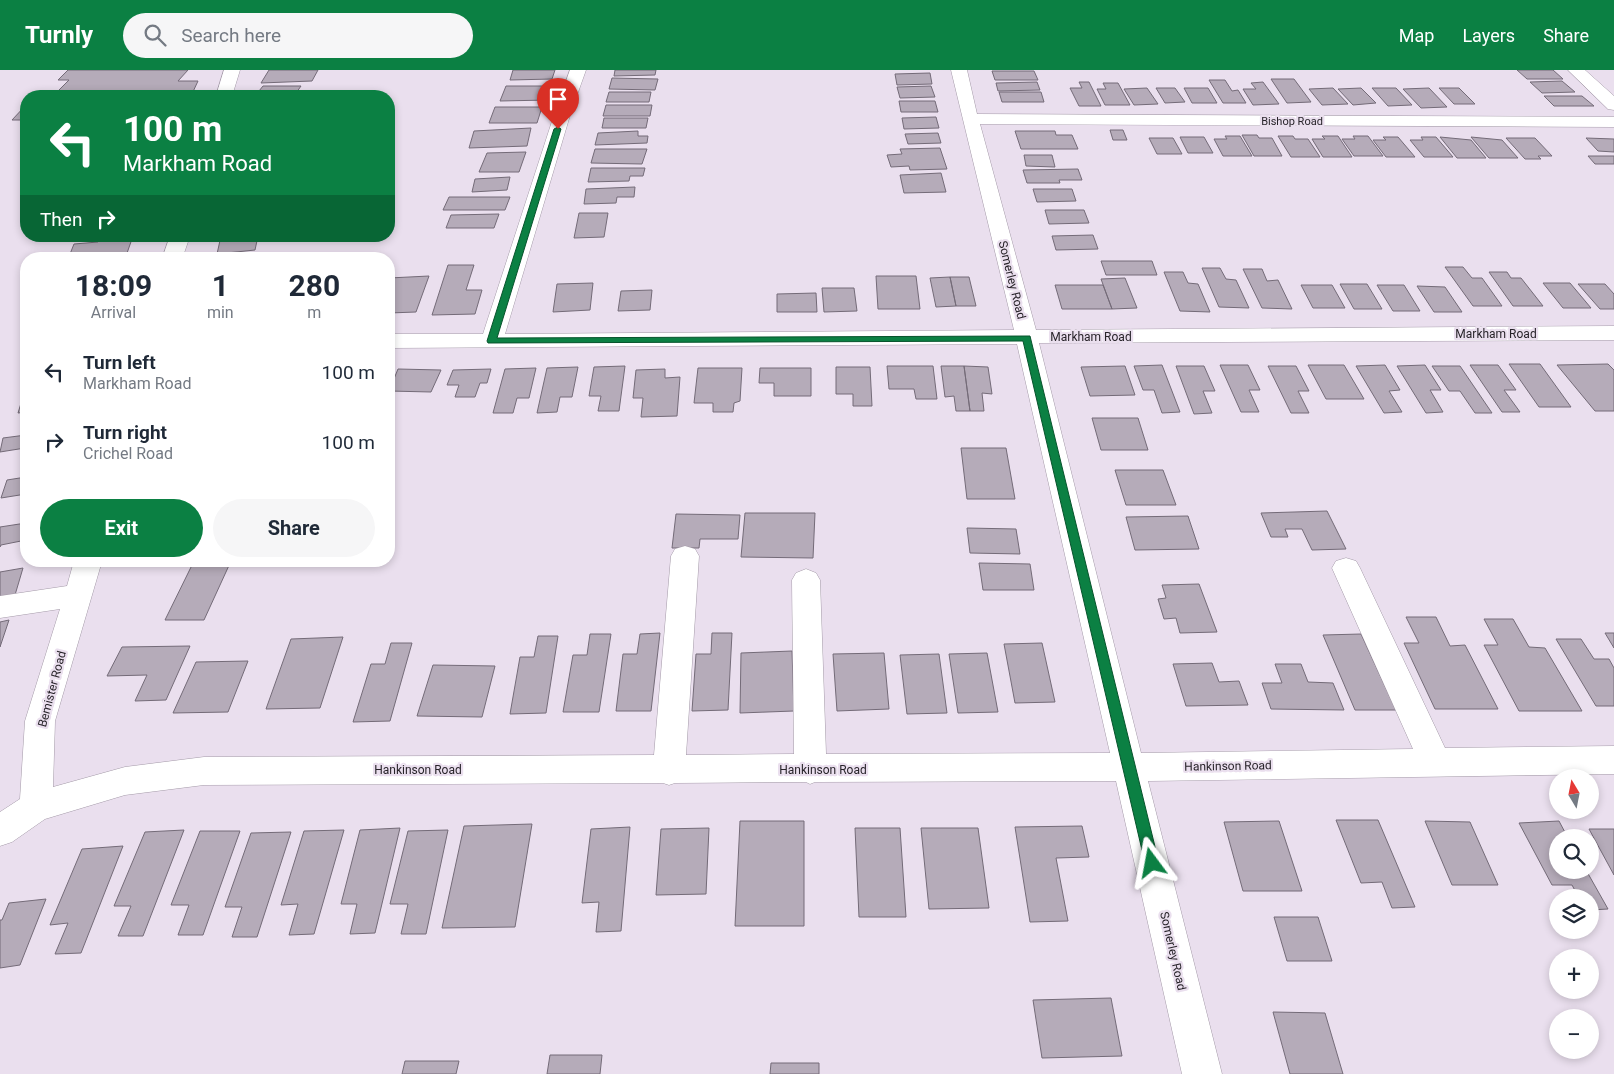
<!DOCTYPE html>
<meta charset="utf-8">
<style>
body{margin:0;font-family:Roboto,sans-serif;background:#f6f6f7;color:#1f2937;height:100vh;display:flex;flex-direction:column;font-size:19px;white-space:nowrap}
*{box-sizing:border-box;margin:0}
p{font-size:16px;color:#747a83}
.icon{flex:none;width:28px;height:28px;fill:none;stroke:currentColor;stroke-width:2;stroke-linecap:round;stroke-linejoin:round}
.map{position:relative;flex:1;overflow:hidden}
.panel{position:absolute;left:20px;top:182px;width:375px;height:315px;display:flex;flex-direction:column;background:#fff;border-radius:20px;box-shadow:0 2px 8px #0003}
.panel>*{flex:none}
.guide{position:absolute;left:20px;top:20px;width:375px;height:152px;border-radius:20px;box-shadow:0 2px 8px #0003;background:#0b8043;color:#fff;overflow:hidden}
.needle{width:32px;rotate:350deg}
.controls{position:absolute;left:1549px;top:699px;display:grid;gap:10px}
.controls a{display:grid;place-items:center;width:50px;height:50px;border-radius:50%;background:#fff;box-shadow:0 2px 8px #0003;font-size:25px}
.pin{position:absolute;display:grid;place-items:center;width:42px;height:42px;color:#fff;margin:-51px -21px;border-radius:50% 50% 50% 0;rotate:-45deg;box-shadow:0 0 5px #0007}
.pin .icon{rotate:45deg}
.me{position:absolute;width:55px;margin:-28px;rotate:347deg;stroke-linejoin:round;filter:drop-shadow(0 0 4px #0008)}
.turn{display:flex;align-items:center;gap:18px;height:105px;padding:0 20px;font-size:22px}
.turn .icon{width:65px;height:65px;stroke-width:2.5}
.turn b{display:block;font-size:35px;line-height:42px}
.then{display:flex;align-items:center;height:48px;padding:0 20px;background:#0003;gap:10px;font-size:19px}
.eta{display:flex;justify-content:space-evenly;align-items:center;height:85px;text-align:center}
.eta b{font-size:30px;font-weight:700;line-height:35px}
.primary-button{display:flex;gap:10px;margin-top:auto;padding:10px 20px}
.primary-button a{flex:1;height:58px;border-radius:30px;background:#0b8043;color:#fff;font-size:20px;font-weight:700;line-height:58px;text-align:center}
.primary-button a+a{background:#f6f6f7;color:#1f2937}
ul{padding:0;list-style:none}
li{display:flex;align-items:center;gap:15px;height:70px;padding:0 20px}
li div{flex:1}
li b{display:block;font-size:19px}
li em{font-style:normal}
header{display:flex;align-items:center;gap:30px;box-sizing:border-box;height:70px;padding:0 25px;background:#0b8043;color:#fff}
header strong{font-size:24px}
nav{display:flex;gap:28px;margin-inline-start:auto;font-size:18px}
.search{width:350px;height:45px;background:#f6f6f7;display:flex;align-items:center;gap:12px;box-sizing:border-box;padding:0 18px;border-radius:28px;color:#747a83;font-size:19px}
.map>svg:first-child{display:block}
</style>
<header>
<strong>Turnly</strong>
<div class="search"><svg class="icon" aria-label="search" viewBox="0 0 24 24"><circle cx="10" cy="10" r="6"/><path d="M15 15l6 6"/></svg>Search here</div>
<nav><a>Map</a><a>Layers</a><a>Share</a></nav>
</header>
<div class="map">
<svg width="1614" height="1004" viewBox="0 0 1614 1004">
<rect width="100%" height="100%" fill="#eadfee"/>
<path fill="#b5abb9" stroke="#746b78" d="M 68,0 L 188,0 L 178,11 L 198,11 L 191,26 L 53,26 L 69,10 L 58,10 Z
M 269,0 L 318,0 L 312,11 L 261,13 Z
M 513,0 L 555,0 L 552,9 L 510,10 Z
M 615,0 L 656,0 L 655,5 L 614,6 Z
M 1517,0 L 1553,0 L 1563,9 L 1527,9 Z
M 992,1 L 1034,1 L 1038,10 L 995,10 Z
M 930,3 L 932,14 L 897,15 L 895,4 Z
M 612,8 L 658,9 L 655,20 L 609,19 Z
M 1271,9 L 1294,9 L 1311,32 L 1287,33 Z
M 1209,10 L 1225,10 L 1232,21 L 1238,20 L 1246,33 L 1223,33 Z
M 1562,11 L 1575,22 L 1542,23 L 1530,12 Z
M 1037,12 L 1040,20 L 998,21 L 996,13 Z
M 1079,12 L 1089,12 L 1101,36 L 1079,36 L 1070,18 L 1082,18 Z
M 1263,12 L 1279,34 L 1253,35 L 1243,19 L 1256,19 L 1251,13 Z
M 1103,13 L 1118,13 L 1130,35 L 1105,35 L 1097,19 L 1106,19 Z
M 263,16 L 301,16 L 294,26 L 255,26 Z
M 506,16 L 554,16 L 549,30 L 500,31 Z
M 931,16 L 935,27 L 900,28 L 897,17 Z
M 1147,18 L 1158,34 L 1134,35 L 1124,19 Z
M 1156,18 L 1175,18 L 1185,32 L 1165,33 Z
M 1184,18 L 1208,18 L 1217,33 L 1192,33 Z
M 1333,18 L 1348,34 L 1322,35 L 1309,19 Z
M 1361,18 L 1376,33 L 1353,35 L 1338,19 Z
M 1372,18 L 1396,18 L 1412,35 L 1388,36 Z
M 1429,18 L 1447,37 L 1421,38 L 1403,19 Z
M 1439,18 L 1459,18 L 1475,34 L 1454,34 Z
M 609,22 L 651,22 L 649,32 L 606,32 Z
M 999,22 L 1041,22 L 1044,32 L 1002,32 Z
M 1544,26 L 1582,26 L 1594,36 L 1554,36 Z
M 899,31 L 935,31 L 938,42 L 901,42 Z
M 26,35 L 26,50 L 12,50 Z
M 606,35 L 652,35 L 650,46 L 603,46 Z
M 495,37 L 542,37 L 537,53 L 489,53 Z
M 936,47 L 939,58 L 904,59 L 902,48 Z
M 604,48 L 648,48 L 646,58 L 602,58 Z
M 531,58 L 527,76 L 469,78 L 474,61 Z
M 1110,60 L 1123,60 L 1127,70 L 1113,70 Z
M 638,61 L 638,66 L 648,66 L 647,73 L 595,75 L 598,63 Z
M 1015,61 L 1055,61 L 1056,65 L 1072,65 L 1078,79 L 1021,79 Z
M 938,63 L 941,73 L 908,74 L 905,64 Z
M 1242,65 L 1257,65 L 1259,68 L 1272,68 L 1282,86 L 1254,86 Z
M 1225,66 L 1240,66 L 1252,86 L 1223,86 L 1214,69 L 1227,69 Z
M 1278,66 L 1293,66 L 1295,69 L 1308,69 L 1320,87 L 1291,87 Z
M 1322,66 L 1338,66 L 1352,87 L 1323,87 L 1312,69 L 1325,69 Z
M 1353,66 L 1368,66 L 1383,86 L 1354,86 L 1342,69 L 1355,69 Z
M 1180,67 L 1204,67 L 1213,83 L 1188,83 Z
M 1383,67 L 1398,67 L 1415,87 L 1386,87 L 1373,70 L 1386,70 Z
M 1421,67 L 1436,67 L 1453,87 L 1424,87 L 1410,70 L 1423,70 Z
M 1440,67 L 1471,70 L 1486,88 L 1457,88 Z
M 1471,67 L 1502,70 L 1518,88 L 1489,88 Z
M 1149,68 L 1173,68 L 1182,84 L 1157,84 Z
M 1506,68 L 1535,68 L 1552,86 L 1538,86 L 1541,89 L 1525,89 Z
M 1586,68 L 1614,69 L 1614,82 L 1598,81 Z
M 940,78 L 947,99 L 910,100 L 909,96 L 891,97 L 887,85 L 902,84 L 900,79 Z
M 595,79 L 647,79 L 642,94 L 591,93 Z
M 526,82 L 519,102 L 479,102 L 487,83 Z
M 1024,85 L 1052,85 L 1055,97 L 1026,96 Z
M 1588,86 L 1614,86 L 1614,94 L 1595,94 Z
M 591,98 L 645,98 L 643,106 L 630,106 L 629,111 L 588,112 Z
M 1078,99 L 1082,110 L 1059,110 L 1060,113 L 1027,113 L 1023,100 Z
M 941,103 L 946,122 L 904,123 L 900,105 Z
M 510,107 L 507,120 L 472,122 L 475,109 Z
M 635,117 L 634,127 L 617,127 L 616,133 L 584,134 L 586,119 Z
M 1033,119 L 1072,119 L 1076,131 L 1037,132 Z
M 449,127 L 510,127 L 505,140 L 443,140 Z
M 1045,140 L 1084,140 L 1089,153 L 1049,154 Z
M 579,143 L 608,143 L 604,167 L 574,168 Z
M 499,144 L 494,158 L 446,158 L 451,145 Z
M 1093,165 L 1098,179 L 1056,180 L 1052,166 Z
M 100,166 L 133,166 L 126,186 L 90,189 L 91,186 L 68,189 L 74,174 L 98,172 Z
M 221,166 L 258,166 L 255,180 L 217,184 Z
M 1101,191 L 1152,191 L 1157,205 L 1106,205 Z
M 448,195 L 474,195 L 466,220 L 482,220 L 475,244 L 432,245 Z
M 1445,197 L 1463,197 L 1472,208 L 1482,208 L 1502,236 L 1473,236 Z
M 1202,198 L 1220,198 L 1226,209 L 1236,210 L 1249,238 L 1219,237 Z
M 1243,199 L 1262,199 L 1267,211 L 1278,210 L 1292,239 L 1262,238 Z
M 1164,202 L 1183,202 L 1188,213 L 1198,214 L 1210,242 L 1180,241 Z
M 1489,202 L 1507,202 L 1511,208 L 1521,208 L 1543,236 L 1513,236 Z
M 429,206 L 416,242 L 389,243 L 389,208 Z
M 876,206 L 916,206 L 920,239 L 878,239 Z
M 950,207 L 956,236 L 936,237 L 930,208 Z
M 950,207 L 969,207 L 976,236 L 956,236 Z
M 1125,208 L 1137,238 L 1112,239 L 1101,209 Z
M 593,213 L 590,240 L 553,242 L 557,214 Z
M 1543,213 L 1570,213 L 1591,238 L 1563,238 Z
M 1340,214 L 1367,214 L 1382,239 L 1354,239 Z
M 1578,214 L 1605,214 L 1614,224 L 1614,239 L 1600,239 Z
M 1055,215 L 1103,215 L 1112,239 L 1062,239 Z
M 1301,215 L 1332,215 L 1345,238 L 1313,238 Z
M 1377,215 L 1404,215 L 1420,241 L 1393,241 Z
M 1417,216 L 1445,217 L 1462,242 L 1434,242 Z
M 822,218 L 854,218 L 857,241 L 824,242 Z
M 652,220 L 650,240 L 618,241 L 621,221 Z
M 816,223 L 817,242 L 777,242 L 777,224 Z
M 1509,294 L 1540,294 L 1571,337 L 1539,337 Z
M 1608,294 L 1614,300 L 1614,341 L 1595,341 L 1557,295 Z
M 1162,295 L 1180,342 L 1162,343 L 1154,320 L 1143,320 L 1134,296 Z
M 1220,295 L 1248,295 L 1260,320 L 1249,320 L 1259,342 L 1241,342 Z
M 1308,295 L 1344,295 L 1364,329 L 1326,329 Z
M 1385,295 L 1400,320 L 1389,321 L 1402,342 L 1384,343 L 1356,296 Z
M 1425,295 L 1441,320 L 1430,320 L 1443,342 L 1426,343 L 1397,296 Z
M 1470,295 L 1498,295 L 1516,320 L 1504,320 L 1520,342 L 1502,342 Z
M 625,296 L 619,341 L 598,341 L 601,326 L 589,326 L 594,297 Z
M 887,296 L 933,296 L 937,329 L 916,329 L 914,319 L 889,319 Z
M 941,296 L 964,296 L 970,341 L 956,341 L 954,326 L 945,327 Z
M 964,296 L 988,297 L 992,324 L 982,323 L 984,341 L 970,341 Z
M 1125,296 L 1135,325 L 1090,326 L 1081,297 Z
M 1176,296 L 1204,296 L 1215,321 L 1203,321 L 1212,343 L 1194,344 Z
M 1268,296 L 1296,296 L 1309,321 L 1298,321 L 1309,343 L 1291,343 Z
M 1432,296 L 1460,296 L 1492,343 L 1475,343 L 1460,321 L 1449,321 Z
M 578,297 L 572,327 L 560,327 L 557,342 L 537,343 L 547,298 Z
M 836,297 L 870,297 L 872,336 L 853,336 L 853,324 L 836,324 Z
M 536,298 L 529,328 L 517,328 L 513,343 L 493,343 L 505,299 Z
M 698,298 L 742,298 L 740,331 L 734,333 L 733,342 L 713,342 L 713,333 L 694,333 Z
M 760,298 L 811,298 L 811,326 L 774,326 L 774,313 L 759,313 Z
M 398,299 L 441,300 L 431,322 L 389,321 Z
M 491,299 L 487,313 L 480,313 L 475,327 L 455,327 L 459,315 L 447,315 L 453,300 Z
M 665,299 L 665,308 L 680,307 L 677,346 L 641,347 L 643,328 L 633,328 L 636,300 Z
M 22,330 L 26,330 L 26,342 L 18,343 Z
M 1092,348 L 1138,348 L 1148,380 L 1101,380 Z
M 26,365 L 26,385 L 23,386 L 25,378 L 0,382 L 3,368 Z
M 961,378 L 1006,378 L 1015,429 L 967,429 Z
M 1115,400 L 1163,400 L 1176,435 L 1126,435 Z
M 26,407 L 26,424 L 1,428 L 7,410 Z
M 1327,441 L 1346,479 L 1312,480 L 1302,459 L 1285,459 L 1288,467 L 1271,467 L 1261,443 Z
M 745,443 L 815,443 L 813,488 L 741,487 Z
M 676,444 L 740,445 L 738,469 L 700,469 L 699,478 L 672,478 Z
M 1188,446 L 1199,479 L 1135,480 L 1126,447 Z
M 26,453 L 26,470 L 1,475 L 0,477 L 0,457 Z
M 967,458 L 1016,459 L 1020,484 L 970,483 Z
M 194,491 L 231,491 L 204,550 L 165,550 Z
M 979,493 L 1030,494 L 1034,520 L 983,520 Z
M 23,498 L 15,525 L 0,528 L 0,502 Z
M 1199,514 L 1217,562 L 1180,563 L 1176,548 L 1164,549 L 1158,529 L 1166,528 L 1162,515 Z
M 1406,547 L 1436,547 L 1450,576 L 1465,575 L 1498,639 L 1435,639 L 1404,573 L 1419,573 Z
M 1484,549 L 1513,549 L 1529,577 L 1545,578 L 1582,641 L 1519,641 L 1484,575 L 1498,575 Z
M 9,550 L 0,577 L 0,552 Z
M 660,563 L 651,641 L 616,641 L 623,584 L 637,584 L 640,564 Z
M 712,563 L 732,563 L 728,640 L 692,641 L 696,584 L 711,584 Z
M 1605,563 L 1614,563 L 1614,578 Z
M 590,564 L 611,564 L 599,642 L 563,642 L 573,585 L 587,585 Z
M 1361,564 L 1396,640 L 1355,640 L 1323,565 Z
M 538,566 L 558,566 L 546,643 L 510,644 L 520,587 L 534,587 Z
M 343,567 L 320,638 L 266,639 L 291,569 Z
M 1556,569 L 1581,569 L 1594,589 L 1609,589 L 1614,598 L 1614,636 L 1596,636 Z
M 391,573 L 412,573 L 390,651 L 353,652 L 371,594 L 385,594 Z
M 1042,573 L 1055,632 L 1015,633 L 1004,574 Z
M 190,576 L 166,630 L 135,631 L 147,605 L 107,606 L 122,577 Z
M 792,581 L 794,641 L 740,643 L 741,583 Z
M 884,583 L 889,639 L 837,641 L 833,584 Z
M 987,583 L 998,642 L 958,643 L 949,584 Z
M 939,584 L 947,643 L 907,644 L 900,585 Z
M 248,591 L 228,642 L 173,643 L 196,592 Z
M 1212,593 L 1219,612 L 1239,611 L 1248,635 L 1186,636 L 1173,594 Z
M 1275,594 L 1301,594 L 1308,612 L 1333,613 L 1344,640 L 1271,639 L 1262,613 L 1282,613 Z
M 433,595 L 495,596 L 482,647 L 417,646 Z
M 1336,750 L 1378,750 L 1415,837 L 1392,838 L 1382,812 L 1361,813 Z
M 740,751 L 804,751 L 804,856 L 735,856 Z
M 1279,751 L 1302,821 L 1243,821 L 1224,752 Z
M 1425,751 L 1470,752 L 1498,815 L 1452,815 Z
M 1559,751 L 1568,768 L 1558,768 L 1558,800 L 1586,800 L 1608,839 L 1590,840 L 1590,828 L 1579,828 L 1572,815 L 1552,815 L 1519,753 Z
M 532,754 L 515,857 L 442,858 L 464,756 Z
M 1082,756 L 1089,787 L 1056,788 L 1068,851 L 1030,852 L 1015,757 Z
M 630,757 L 621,861 L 596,862 L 599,832 L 582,833 L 591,759 Z
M 400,758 L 375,863 L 350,864 L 357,834 L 341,834 L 360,760 Z
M 709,758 L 706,824 L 656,825 L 661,759 Z
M 855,758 L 900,758 L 906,847 L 859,847 Z
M 921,758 L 978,758 L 989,838 L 929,839 Z
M 1589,759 L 1614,759 L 1614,805 Z
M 184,760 L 143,866 L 118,866 L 131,836 L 114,836 L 145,762 Z
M 344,760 L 314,864 L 289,865 L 298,834 L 281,835 L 304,761 Z
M 448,760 L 426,864 L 401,864 L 408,834 L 390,834 L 408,761 Z
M 200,761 L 240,761 L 203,865 L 178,865 L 189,835 L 171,835 Z
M 291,762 L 257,867 L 232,867 L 242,837 L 225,837 L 251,763 Z
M 123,776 L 81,883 L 55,884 L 68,853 L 50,855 L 82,779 Z
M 46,829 L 20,895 L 0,898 L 0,850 L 2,850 L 9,833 Z
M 1274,847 L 1318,847 L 1332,891 L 1287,891 Z
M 1111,928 L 1122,986 L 1042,988 L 1033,930 Z
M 1273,942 L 1325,943 L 1343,1004 L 1290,1004 Z
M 550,985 L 602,985 L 600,1004 L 547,1004 Z
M 405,991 L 459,991 L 456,1004 L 402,1004 Z
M 771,993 L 819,993 L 819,1004 L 770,1004 Z"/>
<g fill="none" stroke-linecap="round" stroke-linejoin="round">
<defs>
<path id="minor" d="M 224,0 L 240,0 L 232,26 L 216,26 Z
M 570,0 L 586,0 L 571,42 L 505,264 L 1014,260 L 951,0 L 967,0 L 977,44 L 1614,47 L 1614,57 L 980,54 L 1036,260 L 1614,256 L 1614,270 L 1039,273 L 1141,683 L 1413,679 L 1332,498 L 1336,491 L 1346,488 L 1356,491 L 1360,498 L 1445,678 L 1614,676 L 1614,704 L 1148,711 L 1222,1004 L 1182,1004 L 1116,711 L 815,712 L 810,714 L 806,712 L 675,713 L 669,715 L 663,713 L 204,715 L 125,725 L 45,749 L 12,772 L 0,776 L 0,742 L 20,729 L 25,651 L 60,539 L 0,548 L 0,526 L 67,516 L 74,491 L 102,491 L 55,651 L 53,717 L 125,697 L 204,687 L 654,685 L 671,486 L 675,479 L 685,476 L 695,479 L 699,486 L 686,685 L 794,684 L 792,510 L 796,503 L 806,499 L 816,503 L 820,510 L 826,684 L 1110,683 L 1017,274 L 389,278 L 389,264 L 483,264 L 555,42 Z
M 1568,0 L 1585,0 L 1614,26 L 1614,40 L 1608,39 Z
M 170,166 L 190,166 L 182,189 L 162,189 Z"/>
</defs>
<use href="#minor" stroke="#a49aa8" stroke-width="1"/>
<use href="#minor" fill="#fff" fill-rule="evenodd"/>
</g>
<path fill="#0b8043" stroke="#07532c" d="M 558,57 L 561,59 L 497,268 L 1030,266 L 1159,793 L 1157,798 L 1152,800 L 1147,798 L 1145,793 L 1023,271 L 488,273 L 487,271 L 554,59 Z"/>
<g text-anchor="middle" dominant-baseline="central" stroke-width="4.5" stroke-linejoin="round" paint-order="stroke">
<g font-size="11" fill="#28242a" stroke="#eadfee">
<text x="1292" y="51">Bishop Road</text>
</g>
<g font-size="12" fill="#28242a" stroke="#eadfee">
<text transform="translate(1012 210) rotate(76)">Somerley Road</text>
<text x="1496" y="264">Markham Road</text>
<text x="1091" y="267">Markham Road</text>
<text transform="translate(52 619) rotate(-75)">Bemister Road</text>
<text transform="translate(1228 696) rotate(-1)">Hankinson Road</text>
<text x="418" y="700">Hankinson Road</text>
<text x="823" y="700">Hankinson Road</text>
<text transform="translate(1173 881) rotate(77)">Somerley Road</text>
</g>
</g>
</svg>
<div class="controls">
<a><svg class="needle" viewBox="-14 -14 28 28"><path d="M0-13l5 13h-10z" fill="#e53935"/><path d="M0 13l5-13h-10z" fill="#747a83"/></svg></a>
<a><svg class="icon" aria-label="search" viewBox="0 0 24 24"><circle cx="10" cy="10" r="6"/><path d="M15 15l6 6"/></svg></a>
<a><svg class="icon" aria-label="layers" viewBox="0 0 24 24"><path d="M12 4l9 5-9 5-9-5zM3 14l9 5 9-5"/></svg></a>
<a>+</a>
<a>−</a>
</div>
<div class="pin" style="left:558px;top:59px;background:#d93025"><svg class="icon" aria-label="arrive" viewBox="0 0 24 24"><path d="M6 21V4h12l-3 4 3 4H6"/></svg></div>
<svg class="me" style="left:1152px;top:793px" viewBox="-20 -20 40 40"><path d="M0-17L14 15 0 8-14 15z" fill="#0b8043" stroke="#fff" stroke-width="4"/></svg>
<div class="guide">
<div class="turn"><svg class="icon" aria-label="left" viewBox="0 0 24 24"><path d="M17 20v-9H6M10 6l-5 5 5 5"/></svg><div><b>100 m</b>Markham Road</div></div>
<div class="then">Then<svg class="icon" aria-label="right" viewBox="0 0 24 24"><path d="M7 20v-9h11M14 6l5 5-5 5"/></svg></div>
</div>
<section class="panel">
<div class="eta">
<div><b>18:09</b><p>Arrival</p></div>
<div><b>1</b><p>min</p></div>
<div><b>280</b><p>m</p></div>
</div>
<ul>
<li><svg class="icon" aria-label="left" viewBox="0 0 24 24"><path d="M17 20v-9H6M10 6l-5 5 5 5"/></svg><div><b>Turn left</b><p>Markham Road</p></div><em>100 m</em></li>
<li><svg class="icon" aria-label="right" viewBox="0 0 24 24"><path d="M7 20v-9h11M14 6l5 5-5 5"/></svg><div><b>Turn right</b><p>Crichel Road</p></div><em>100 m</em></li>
</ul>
<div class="primary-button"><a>Exit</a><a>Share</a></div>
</section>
</div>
